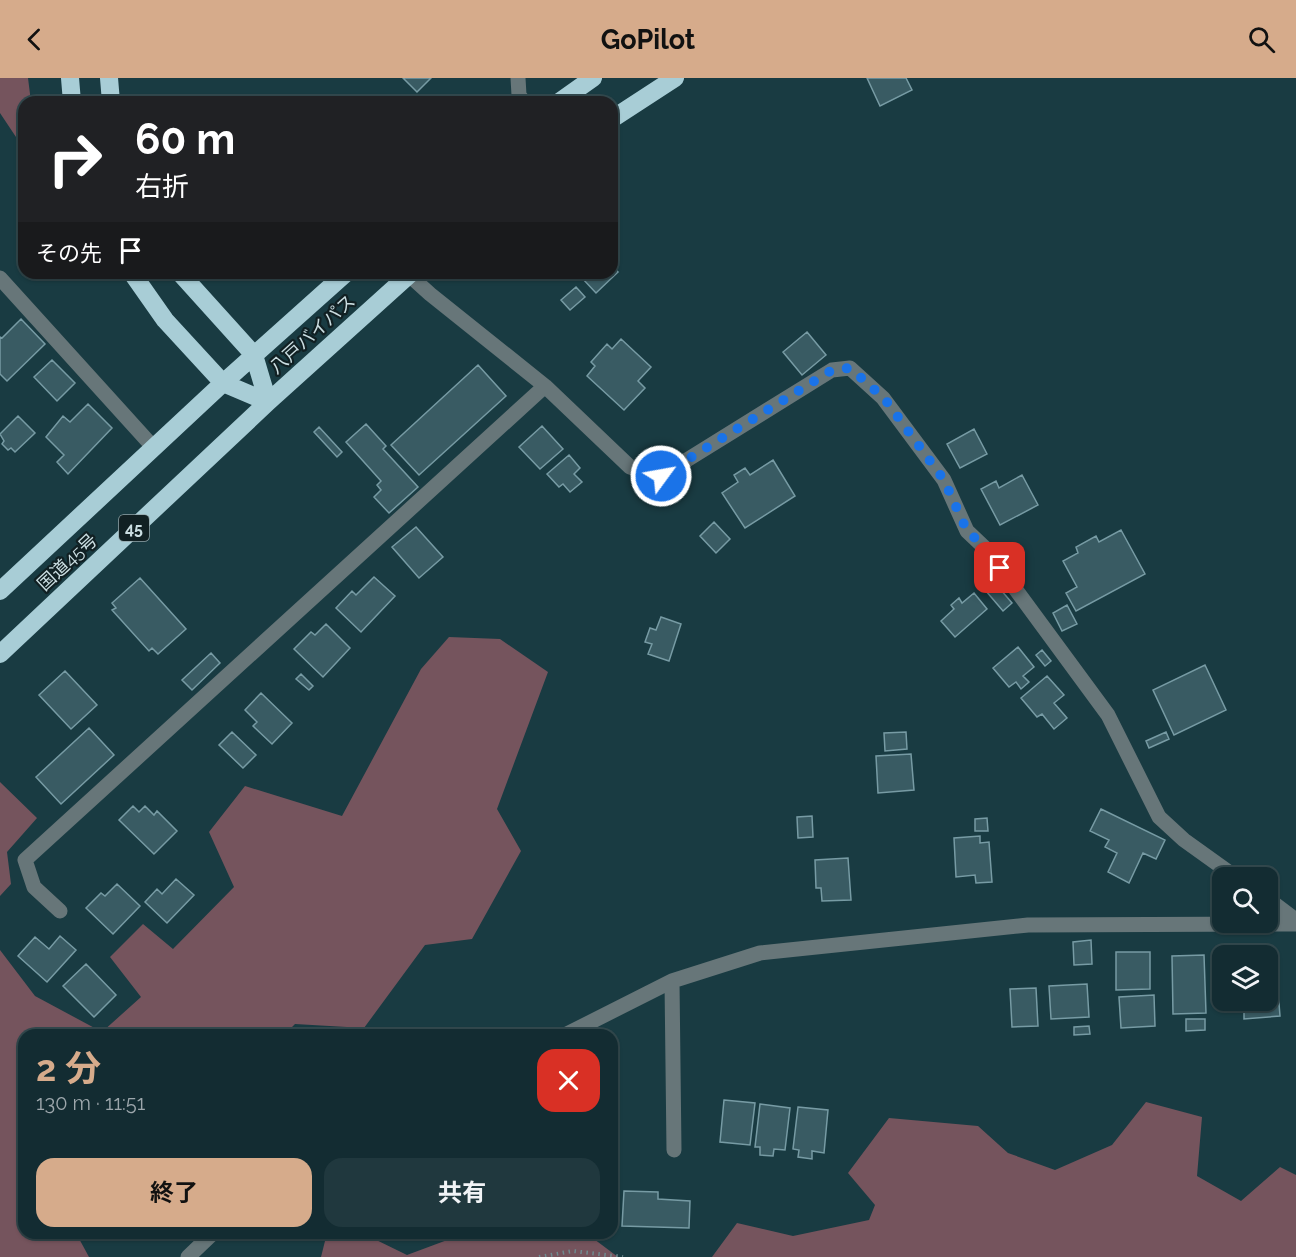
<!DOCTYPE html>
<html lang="ja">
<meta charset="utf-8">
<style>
body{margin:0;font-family:Raleway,"Noto Sans JP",sans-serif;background:#20383e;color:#f1f3f6;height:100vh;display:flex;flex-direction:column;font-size:22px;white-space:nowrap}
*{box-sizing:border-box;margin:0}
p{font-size:20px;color:#9da7ac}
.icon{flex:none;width:33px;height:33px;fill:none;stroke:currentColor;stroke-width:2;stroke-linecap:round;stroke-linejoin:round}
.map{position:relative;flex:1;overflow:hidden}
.details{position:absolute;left:18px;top:951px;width:600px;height:210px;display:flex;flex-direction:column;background:#132c32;border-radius:18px;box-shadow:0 2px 4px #0004,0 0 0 2px #32484d}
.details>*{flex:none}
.hud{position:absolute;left:18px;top:18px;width:600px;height:183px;border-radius:18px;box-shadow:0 2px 4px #0004,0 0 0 2px #32484d;background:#202124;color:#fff;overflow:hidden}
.controls{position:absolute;left:1212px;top:789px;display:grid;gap:12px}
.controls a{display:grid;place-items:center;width:66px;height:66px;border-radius:12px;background:#132c32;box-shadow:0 2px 4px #0004,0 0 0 2px #32484d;font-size:30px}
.pin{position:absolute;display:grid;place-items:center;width:51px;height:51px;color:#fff;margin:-26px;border-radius:12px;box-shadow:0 3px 9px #0006}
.me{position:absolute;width:66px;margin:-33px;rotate:58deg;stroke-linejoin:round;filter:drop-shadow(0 0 4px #0008)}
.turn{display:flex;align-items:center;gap:21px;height:126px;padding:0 18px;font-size:27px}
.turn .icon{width:78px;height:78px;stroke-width:2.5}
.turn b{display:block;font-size:42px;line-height:51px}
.then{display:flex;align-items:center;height:57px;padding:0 18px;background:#0003;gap:12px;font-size:22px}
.round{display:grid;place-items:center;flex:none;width:63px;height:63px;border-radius:18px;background:#20383e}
.summary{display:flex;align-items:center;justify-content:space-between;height:102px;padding:0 18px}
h1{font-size:36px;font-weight:700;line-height:45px;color:#d6ab8b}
.cta{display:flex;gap:12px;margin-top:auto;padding:12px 18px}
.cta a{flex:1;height:69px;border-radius:18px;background:#d6ab8b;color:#111;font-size:24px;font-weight:700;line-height:69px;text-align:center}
.cta a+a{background:#20383e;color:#f1f3f6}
header{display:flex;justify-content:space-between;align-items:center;height:78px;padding:0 18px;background:#d6ab8b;color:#111;font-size:27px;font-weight:700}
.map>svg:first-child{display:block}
</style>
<header><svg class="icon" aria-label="back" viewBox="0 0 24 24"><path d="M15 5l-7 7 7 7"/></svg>GoPilot<svg class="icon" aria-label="search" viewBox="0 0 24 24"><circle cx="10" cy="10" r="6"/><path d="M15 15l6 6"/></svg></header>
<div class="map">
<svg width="1296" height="1179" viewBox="0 0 1296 1179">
<rect width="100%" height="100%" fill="#193b42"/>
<path fill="#75545d" d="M 0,0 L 28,0 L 31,24 L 24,24 L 24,71 L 0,35 Z
M 449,559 L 500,561 L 548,594 L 497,731 L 521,773 L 472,861 L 425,867 L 364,950 L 295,946 L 284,957 L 24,957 L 24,1155 L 76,1155 L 89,1179 L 0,1179 L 0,872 L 35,918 L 102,954 L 141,919 L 110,879 L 143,846 L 173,871 L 234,809 L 209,754 L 245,708 L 342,738 L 421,591 Z
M 0,704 L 37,740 L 7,774 L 11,806 L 0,818 Z
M 1146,1024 L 1202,1039 L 1197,1098 L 1241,1123 L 1280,1089 L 1296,1097 L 1296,1179 L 712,1179 L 737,1145 L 793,1158 L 869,1142 L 875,1127 L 848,1095 L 889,1040 L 978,1048 L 1008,1075 L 1055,1092 L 1112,1067 Z
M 327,1155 L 362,1155 L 407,1177 L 466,1155 L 586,1155 L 618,1179 L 321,1179 Z"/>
<path fill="#395b63" stroke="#779ba4" stroke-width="1.5" d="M 403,0 L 431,0 L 417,14 Z
M 867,0 L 906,0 L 912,12 L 880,28 Z
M 612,188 L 618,194 L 596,215 L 582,200 L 587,195 L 612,195 Z
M 576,209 L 585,219 L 570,232 L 561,222 Z
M 21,241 L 45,266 L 7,303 L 0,296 L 0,259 L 2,260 Z
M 807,254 L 826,277 L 802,297 L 783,274 Z
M 621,261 L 651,289 L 638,303 L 645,310 L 624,332 L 587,298 L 595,288 L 591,284 L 607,266 L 612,271 Z
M 52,282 L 75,305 L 57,323 L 34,299 Z
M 478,287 L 506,318 L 419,397 L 391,367 Z
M 88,326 L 112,350 L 68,396 L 57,384 L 64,377 L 46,359 L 63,338 L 70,344 Z
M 18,338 L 35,355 L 15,374 L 11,370 L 8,372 L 2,366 L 4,363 L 0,356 Z
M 366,346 L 386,368 L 383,371 L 418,409 L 389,435 L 374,419 L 381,412 L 377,407 L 381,403 L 346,364 Z
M 542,348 L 563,371 L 540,391 L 519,369 Z
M 319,349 L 342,374 L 337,379 L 314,354 Z
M 974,351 L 987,376 L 960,390 L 947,366 Z
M 569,377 L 580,390 L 574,396 L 582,404 L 570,414 L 563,406 L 559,409 L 547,396 Z
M 773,382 L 795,418 L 745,450 L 722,415 L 738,404 L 734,397 L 745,390 L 750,397 Z
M 1022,397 L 1038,427 L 1000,447 L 981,411 L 996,403 L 999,410 Z
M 714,444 L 730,461 L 716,475 L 700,458 Z
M 416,449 L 443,479 L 419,500 L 392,469 Z
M 1121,452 L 1145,496 L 1076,533 L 1066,515 L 1077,509 L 1063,483 L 1078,475 L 1076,469 L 1096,458 L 1099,464 Z
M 374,499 L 395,518 L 361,554 L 336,530 L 352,513 L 356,517 Z
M 140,500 L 186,551 L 158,576 L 152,570 L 149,573 L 112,532 L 116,530 L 112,525 Z
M 995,505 L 1012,525 L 1003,533 L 986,513 Z
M 974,515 L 987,531 L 955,559 L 941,543 L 954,531 L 951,527 L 959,520 L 962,525 Z
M 1067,527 L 1077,546 L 1062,553 L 1053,535 Z
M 661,539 L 681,546 L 669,583 L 648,576 L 652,566 L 645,564 L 650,550 L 656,552 Z
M 326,546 L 350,570 L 323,599 L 294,571 L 311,554 L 315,557 Z
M 1018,569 L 1034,589 L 1023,598 L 1029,604 L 1021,611 L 1016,604 L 1009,609 L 993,590 Z
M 1042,572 L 1051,583 L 1045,588 L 1036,577 Z
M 211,575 L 220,585 L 192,612 L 182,602 Z
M 1205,587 L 1226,632 L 1174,657 L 1153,612 Z
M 65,593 L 97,627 L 71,651 L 39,617 Z
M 301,596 L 313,608 L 309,612 L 296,601 Z
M 1047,598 L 1064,617 L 1054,625 L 1067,640 L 1054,651 L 1042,636 L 1037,639 L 1021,620 Z
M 261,615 L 292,645 L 272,666 L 253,648 L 257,644 L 245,632 Z
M 89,650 L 114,677 L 61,726 L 36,699 Z
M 232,654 L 256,677 L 243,690 L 219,667 Z
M 906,654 L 907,671 L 885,673 L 884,655 Z
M 1166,654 L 1169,661 L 1149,670 L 1146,663 Z
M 911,676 L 914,712 L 878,715 L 876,678 Z
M 133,728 L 139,734 L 145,728 L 154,737 L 157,733 L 177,753 L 154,776 L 119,742 Z
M 1101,731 L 1165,762 L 1156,781 L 1143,775 L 1129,805 L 1108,794 L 1117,775 L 1105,769 L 1109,762 L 1090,753 Z
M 812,738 L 813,759 L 798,760 L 797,739 Z
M 987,740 L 988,753 L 975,753 L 975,741 Z
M 980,758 L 980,765 L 989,764 L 992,804 L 976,805 L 975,797 L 956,799 L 954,760 Z
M 848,780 L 851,822 L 822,823 L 821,810 L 816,810 L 815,782 Z
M 176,801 L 194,817 L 167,845 L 145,824 L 157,811 L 162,816 Z
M 117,806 L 140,828 L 113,856 L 86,830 L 101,815 L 105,818 Z
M 60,858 L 76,872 L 47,904 L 18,878 L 35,859 L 49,871 Z
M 1091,862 L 1092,886 L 1074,887 L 1073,864 Z
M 1116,874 L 1150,874 L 1150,911 L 1116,912 Z
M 1204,877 L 1206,935 L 1173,936 L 1172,878 Z
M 86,886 L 116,917 L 94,939 L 63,908 Z
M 1277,900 L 1280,938 L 1244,941 L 1244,930 L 1237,931 L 1237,922 L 1268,922 L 1268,901 Z
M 1087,906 L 1089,939 L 1051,941 L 1049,908 Z
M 1036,910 L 1038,948 L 1012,949 L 1010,911 Z
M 1154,917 L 1155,948 L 1121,950 L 1119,919 Z
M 1186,941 L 1205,941 L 1205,952 L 1186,953 Z
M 1089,948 L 1090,956 L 1074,957 L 1074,949 Z
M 724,1022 L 755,1025 L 750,1067 L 720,1064 Z
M 760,1026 L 790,1030 L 785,1072 L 774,1071 L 773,1078 L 760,1077 L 760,1069 L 755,1069 Z
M 798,1029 L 828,1032 L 824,1075 L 812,1073 L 812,1081 L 798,1079 L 799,1072 L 793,1071 Z
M 624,1113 L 658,1114 L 658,1121 L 690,1123 L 689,1150 L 622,1148 Z"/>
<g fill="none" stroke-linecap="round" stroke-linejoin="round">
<path stroke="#6f8a8f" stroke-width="4" stroke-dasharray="1.5 4.5" stroke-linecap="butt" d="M 539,1179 L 573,1173 L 623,1179"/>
<path stroke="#677679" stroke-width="15" d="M 518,0 L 519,17 L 524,24
M 409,197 L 430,216 L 545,308 L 630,389 L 661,398 L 832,292 L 850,290 L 883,320 L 944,402 L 967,453 L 986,471 L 1108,637 L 1159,739 L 1184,762 L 1237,800
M 0,200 L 154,370
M 1268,821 L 1296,842
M 60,833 L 34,809 L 25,782 L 545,308
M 672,903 L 674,1072
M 565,957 L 672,903 L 760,875 L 1028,847 L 1296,846
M 188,1179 L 213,1155"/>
<path stroke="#a8cdd6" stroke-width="18" d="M 70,0 L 72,24
M 109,0 L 111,24
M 559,24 L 593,0
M 612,41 L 675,0
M 132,195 L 165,242 L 223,305 L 268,324
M 180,195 L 254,277 L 268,324
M 0,513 L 223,305 L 346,195
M 0,576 L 268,324 L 411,195"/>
</g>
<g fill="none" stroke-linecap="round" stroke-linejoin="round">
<path stroke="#1a73e8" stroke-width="10" stroke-dasharray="0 18" d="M 661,398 L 832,292 L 850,290 L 884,320 L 944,402 L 967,453 L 987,471 L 1000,490"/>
</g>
<g text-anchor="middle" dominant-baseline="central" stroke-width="4.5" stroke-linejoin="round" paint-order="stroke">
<rect fill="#112023" stroke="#92a4a8" stroke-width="1.5" x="119" y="437" width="30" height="26" rx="4.5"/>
<g font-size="16" font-weight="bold" fill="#cadde1">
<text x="134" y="450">45</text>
</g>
<g font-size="18" fill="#cadde1" stroke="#112023">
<text transform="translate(312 256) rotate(-42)">八戸バイパス</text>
<text transform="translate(67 484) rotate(-43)">国道45号</text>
</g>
</g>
</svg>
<div class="controls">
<a><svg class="icon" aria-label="search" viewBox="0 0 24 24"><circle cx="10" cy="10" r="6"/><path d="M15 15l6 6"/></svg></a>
<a><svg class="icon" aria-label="layers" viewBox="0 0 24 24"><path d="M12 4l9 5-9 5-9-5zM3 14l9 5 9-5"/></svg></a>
</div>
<div class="pin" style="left:1000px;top:490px;background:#d93025"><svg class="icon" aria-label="arrive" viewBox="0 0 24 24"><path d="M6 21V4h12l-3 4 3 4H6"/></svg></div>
<svg class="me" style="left:661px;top:398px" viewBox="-20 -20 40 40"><circle r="17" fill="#1a73e8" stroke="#fff" stroke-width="3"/><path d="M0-11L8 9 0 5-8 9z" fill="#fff"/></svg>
<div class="hud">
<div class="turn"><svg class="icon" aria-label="right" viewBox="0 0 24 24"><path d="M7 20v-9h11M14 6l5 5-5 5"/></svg><div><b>60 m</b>右折</div></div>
<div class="then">その先<svg class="icon" aria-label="arrive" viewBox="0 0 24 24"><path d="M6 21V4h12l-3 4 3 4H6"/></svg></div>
</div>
<section class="details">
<div class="summary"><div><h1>2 分</h1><p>130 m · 11:51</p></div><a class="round" style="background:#d93025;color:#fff"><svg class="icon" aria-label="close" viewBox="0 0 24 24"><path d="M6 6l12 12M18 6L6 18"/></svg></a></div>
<div class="cta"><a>終了</a><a>共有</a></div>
</section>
</div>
